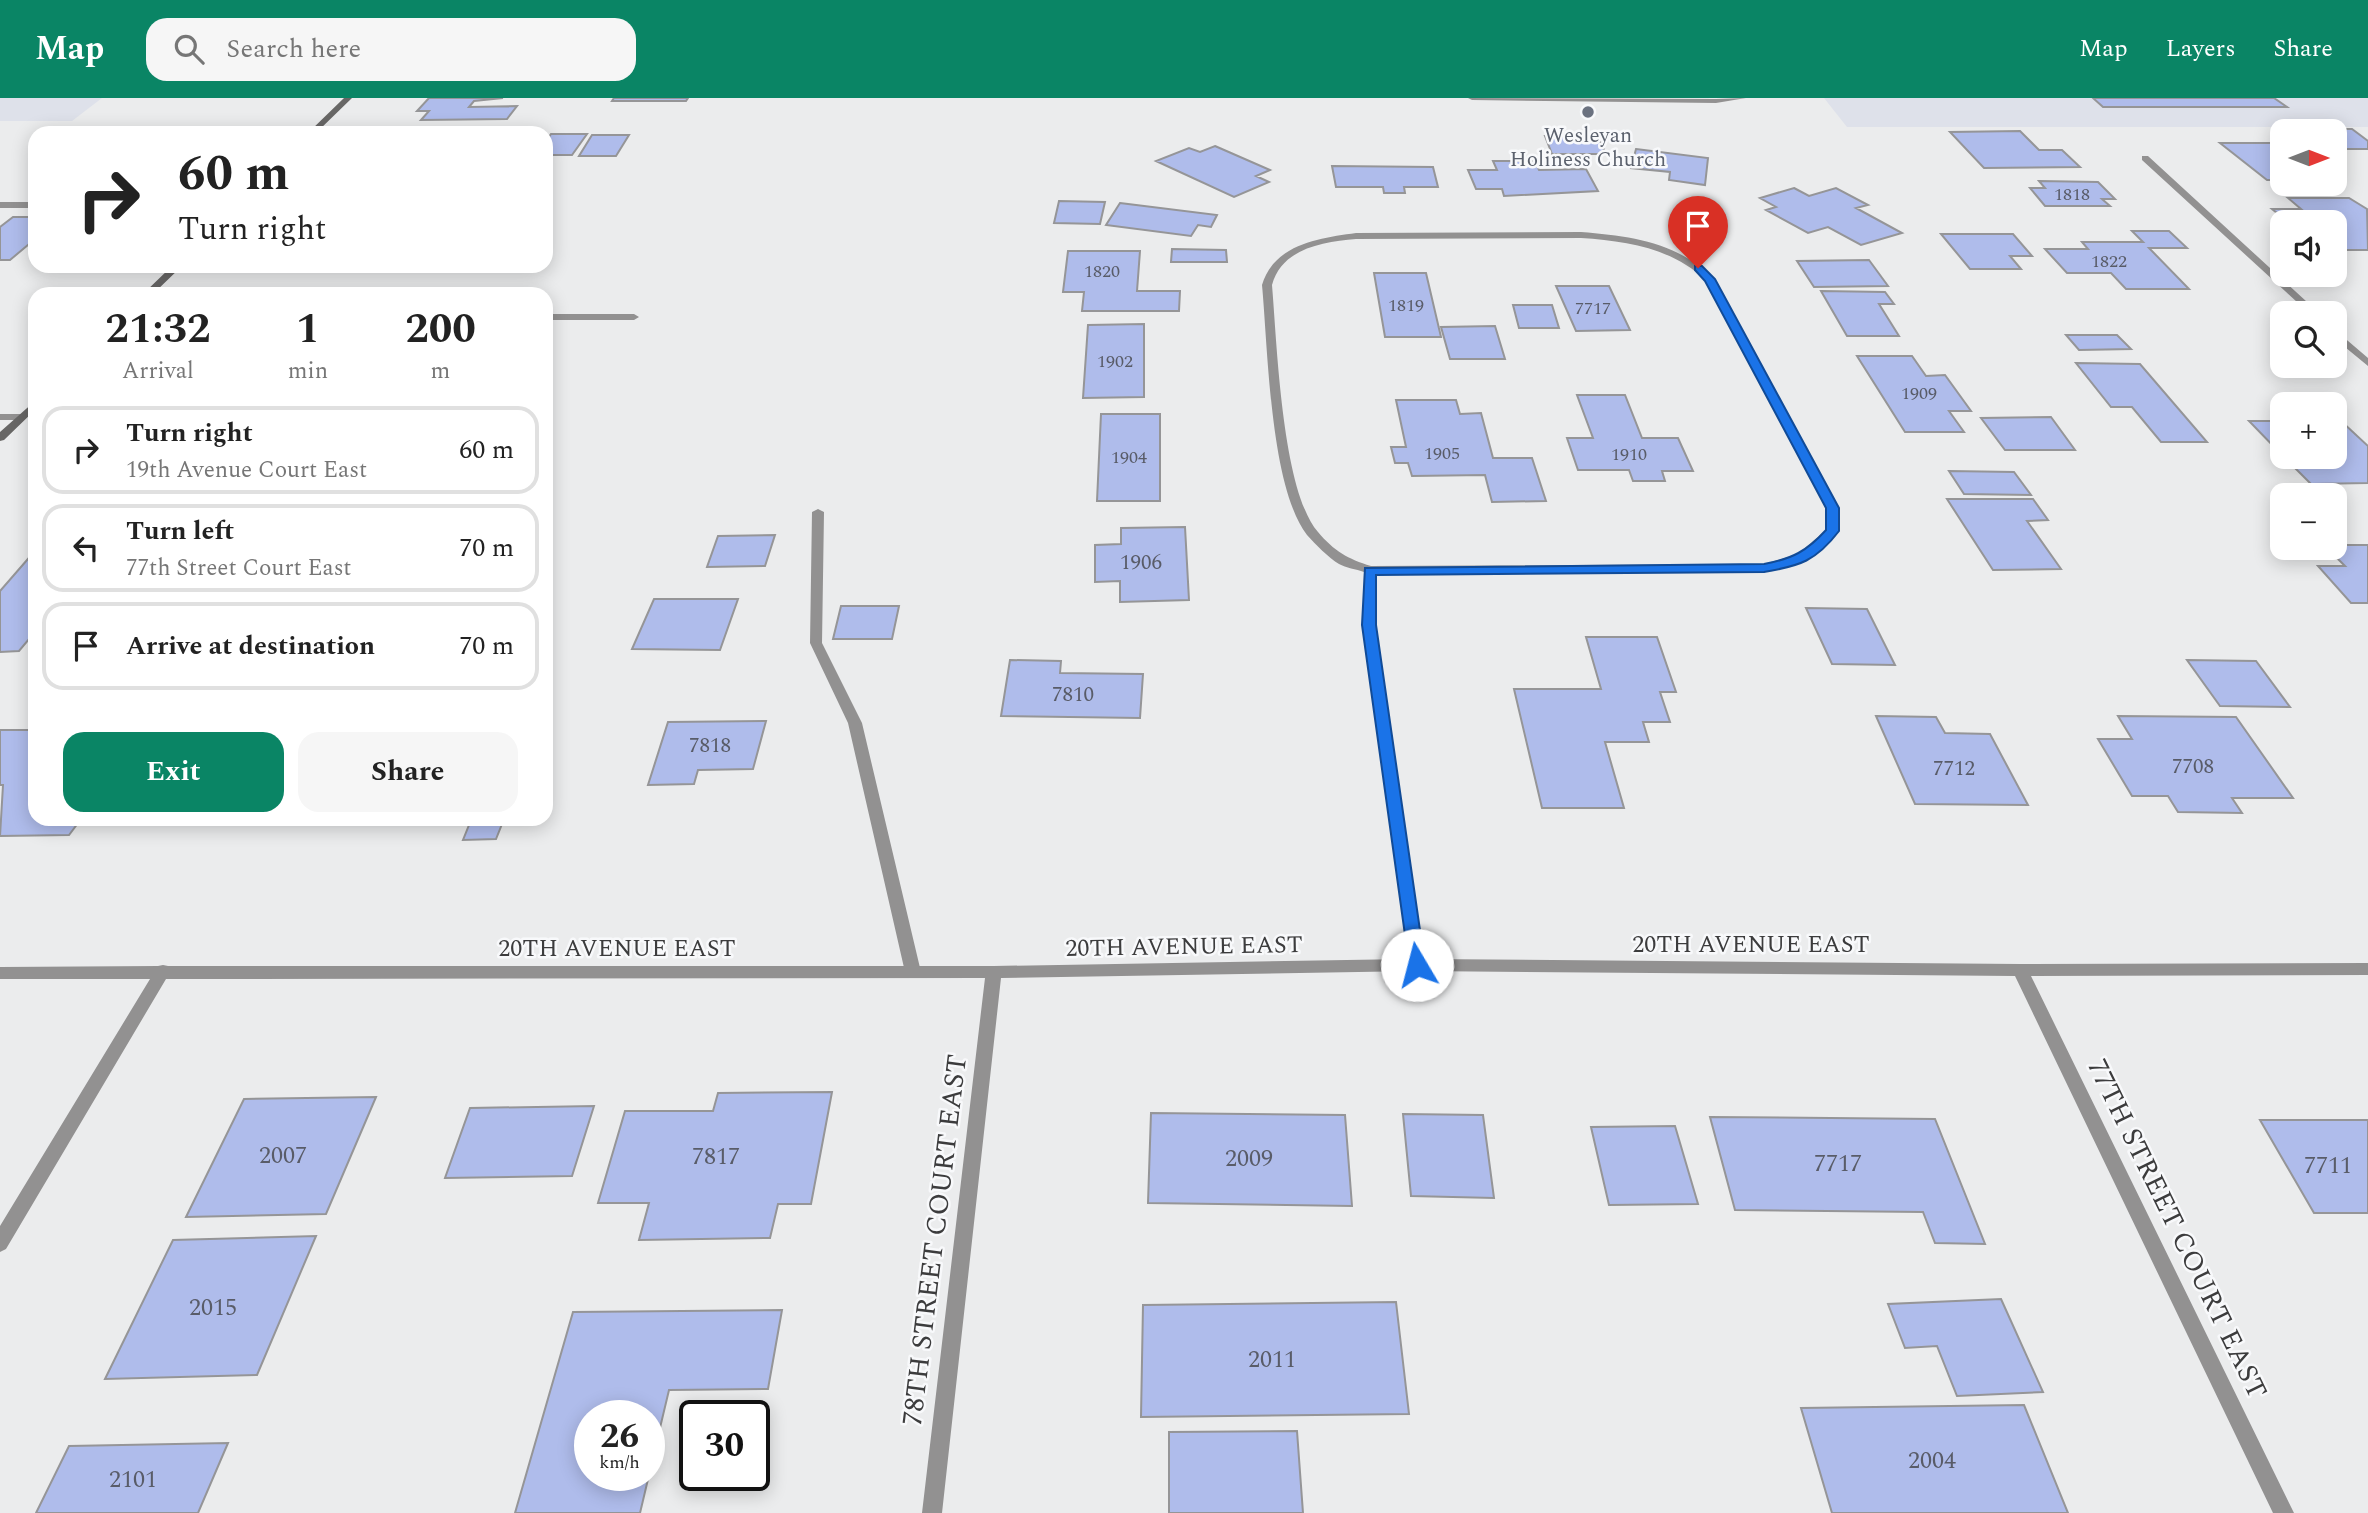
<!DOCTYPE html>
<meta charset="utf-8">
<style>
body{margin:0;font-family:Spectral,serif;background:#f6f6f6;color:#222;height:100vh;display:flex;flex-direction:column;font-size:26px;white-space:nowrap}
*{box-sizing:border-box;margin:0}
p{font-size:23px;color:#767676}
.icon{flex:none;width:38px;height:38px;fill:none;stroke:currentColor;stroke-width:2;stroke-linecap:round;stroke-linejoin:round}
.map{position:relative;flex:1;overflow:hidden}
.drawer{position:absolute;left:28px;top:189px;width:525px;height:539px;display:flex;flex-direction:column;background:#fff;border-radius:21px;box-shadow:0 4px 18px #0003}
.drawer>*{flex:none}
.banner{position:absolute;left:28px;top:28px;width:525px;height:147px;border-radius:21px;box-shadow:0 4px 18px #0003;background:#fff;color:#222;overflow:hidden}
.needle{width:46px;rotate:90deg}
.buttons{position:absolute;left:2270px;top:21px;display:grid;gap:14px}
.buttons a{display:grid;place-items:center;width:77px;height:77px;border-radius:14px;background:#fff;box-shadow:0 4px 18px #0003;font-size:35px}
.speed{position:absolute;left:574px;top:1302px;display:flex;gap:14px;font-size:35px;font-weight:700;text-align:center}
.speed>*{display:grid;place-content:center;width:91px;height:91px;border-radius:50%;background:#fff;box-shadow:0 4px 18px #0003;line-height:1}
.speed small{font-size:18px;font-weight:400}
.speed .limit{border:4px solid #111;border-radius:10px;background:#fff;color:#111}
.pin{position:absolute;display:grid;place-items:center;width:60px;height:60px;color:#fff;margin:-72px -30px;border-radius:50% 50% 50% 0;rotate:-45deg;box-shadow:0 0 7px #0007}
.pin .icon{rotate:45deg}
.me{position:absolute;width:77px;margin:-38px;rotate:352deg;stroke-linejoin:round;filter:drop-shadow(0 0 5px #0008)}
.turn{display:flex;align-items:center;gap:24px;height:147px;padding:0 35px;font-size:32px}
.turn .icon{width:91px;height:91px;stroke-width:2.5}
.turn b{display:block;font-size:49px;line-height:60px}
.eta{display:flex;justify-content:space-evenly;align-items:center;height:119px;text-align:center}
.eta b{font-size:42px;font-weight:700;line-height:49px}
.primary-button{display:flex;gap:14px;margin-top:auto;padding:14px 35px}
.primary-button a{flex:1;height:80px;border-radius:21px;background:#0a8565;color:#fff;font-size:28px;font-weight:700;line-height:80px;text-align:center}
.primary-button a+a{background:#f6f6f6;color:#222}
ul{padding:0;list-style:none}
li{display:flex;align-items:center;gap:21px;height:88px;margin:0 14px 10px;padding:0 21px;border:4px solid #e0e0e0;border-radius:21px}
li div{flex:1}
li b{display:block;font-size:26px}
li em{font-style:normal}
header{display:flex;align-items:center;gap:42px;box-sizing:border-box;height:98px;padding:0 35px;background:#0a8565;color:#fff}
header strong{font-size:33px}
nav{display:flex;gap:38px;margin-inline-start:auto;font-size:24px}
.search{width:490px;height:63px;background:#f6f6f6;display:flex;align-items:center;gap:18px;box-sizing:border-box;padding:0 24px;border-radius:21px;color:#767676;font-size:26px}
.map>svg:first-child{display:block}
</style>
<header>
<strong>Map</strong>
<div class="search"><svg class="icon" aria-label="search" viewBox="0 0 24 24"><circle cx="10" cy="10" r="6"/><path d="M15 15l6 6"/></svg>Search here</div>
<nav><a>Map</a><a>Layers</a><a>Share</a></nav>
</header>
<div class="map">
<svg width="2368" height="1415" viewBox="0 0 2368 1415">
<rect width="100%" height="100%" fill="#ebeced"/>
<path fill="#dee1ea" d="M 0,0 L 102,0 L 72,23 L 0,23 Z
M 1824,0 L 2368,0 L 2368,29 L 1847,29 Z"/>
<path fill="#afbceb" stroke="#959597" stroke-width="2" d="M 429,0 L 503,0 L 474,3 L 469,9 L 517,8 L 507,21 L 421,22 L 429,13 L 417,13 Z
M 614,0 L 688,0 L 686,3 L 612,3 Z
M 2093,0 L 2274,0 L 2287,9 L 2103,9 Z
M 108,31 L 140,31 L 135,35 L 103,35 Z
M 2307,31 L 2352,31 L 2368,43 L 2368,51 L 2334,51 L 2334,33 Z
M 2020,33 L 2039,52 L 2062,52 L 2080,69 L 1984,70 L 1950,34 Z
M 551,36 L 587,36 L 572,57 L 546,57 L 546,43 Z
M 592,37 L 629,37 L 616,58 L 579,58 Z
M 1545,38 L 1598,39 L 1606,56 L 1552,56 Z
M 2220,45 L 2282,45 L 2282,82 L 2267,82 Z
M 1215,48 L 1270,72 L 1256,78 L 1269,84 L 1234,99 L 1156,63 L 1189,50 L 1200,54 Z
M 1636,51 L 1708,60 L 1705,87 L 1669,82 L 1670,74 L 1631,70 Z
M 1493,63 L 1535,63 L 1539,72 L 1586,71 L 1598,93 L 1504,98 L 1502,91 L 1476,91 L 1468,72 L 1497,72 Z
M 1332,68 L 1433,69 L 1438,89 L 1404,89 L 1405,95 L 1384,95 L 1383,89 L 1336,89 Z
M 2039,83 L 2098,84 L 2115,101 L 2102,101 L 2110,108 L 2045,108 L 2030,90 L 2045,90 Z
M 1794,90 L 1809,98 L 1836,90 L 1868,107 L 1856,110 L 1902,135 L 1861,147 L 1828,129 L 1808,135 L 1766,112 L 1776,109 L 1760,100 Z
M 2288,100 L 2349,100 L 2367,111 L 2368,152 L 2343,152 L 2334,144 L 2334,124 L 2288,124 L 2272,111 L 2301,111 Z
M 1059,103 L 1105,104 L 1100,126 L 1054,125 Z
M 1120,105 L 1217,117 L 1211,129 L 1198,127 L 1191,138 L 1106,127 Z
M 13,119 L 35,119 L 35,141 L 10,162 L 0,162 L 0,129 Z
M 2132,133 L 2169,133 L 2187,150 L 2149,150 L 2189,191 L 2126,191 L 2111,175 L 2067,175 L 2045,151 L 2088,151 L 2082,144 L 2143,144 Z
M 1941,136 L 2013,136 L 2032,158 L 2010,158 L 2021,171 L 1970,171 Z
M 1172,151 L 1226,152 L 1227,164 L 1171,164 Z
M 1068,153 L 1140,153 L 1137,193 L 1180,193 L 1179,213 L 1082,213 L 1084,194 L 1063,194 Z
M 1869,162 L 1888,188 L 1814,189 L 1797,163 Z
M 1374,175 L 1426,175 L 1441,239 L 1385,239 Z
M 1556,188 L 1609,188 L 1630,232 L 1576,233 Z
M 1821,193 L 1885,194 L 1894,206 L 1879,206 L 1899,238 L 1847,238 Z
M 1513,207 L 1552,207 L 1559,230 L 1519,230 Z
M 1144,226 L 1144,299 L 1083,300 L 1088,227 Z
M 1495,228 L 1505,261 L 1450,261 L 1441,229 Z
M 2066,237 L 2117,237 L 2131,251 L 2079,252 Z
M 1857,258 L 1912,258 L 1926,278 L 1945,277 L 1971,313 L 1949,313 L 1964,334 L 1905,334 Z
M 2076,265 L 2140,266 L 2207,344 L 2161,344 L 2132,309 L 2111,309 Z
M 1577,297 L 1625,297 L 1642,340 L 1678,340 L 1693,373 L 1662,373 L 1665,383 L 1633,383 L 1629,372 L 1578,372 L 1567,340 L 1593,340 Z
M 1396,302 L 1456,302 L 1460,316 L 1481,315 L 1493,360 L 1532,360 L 1546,403 L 1492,404 L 1485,377 L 1412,378 L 1408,365 L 1395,365 L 1391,349 L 1406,349 Z
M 1101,316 L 1160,316 L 1160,403 L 1097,403 Z
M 2051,319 L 2075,352 L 2005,352 L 1981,320 Z
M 2334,322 L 2340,322 L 2368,348 L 2368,385 L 2311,386 L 2284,359 L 2334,359 Z
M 2249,323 L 2282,323 L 2282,357 Z
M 1949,373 L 2014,374 L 2031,397 L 1964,396 Z
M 1947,401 L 2033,401 L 2048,422 L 2027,423 L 2061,471 L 1993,472 Z
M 1185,429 L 1189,502 L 1120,504 L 1120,483 L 1095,484 L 1095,447 L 1121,446 L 1121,430 Z
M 775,437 L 765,468 L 707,469 L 718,438 Z
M 2334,447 L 2368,447 L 2368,505 L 2351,505 L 2318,468 L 2345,468 L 2327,450 L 2334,450 Z
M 34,454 L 35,534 L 19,553 L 0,554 L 0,493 Z
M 654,501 L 738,501 L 720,552 L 632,551 Z
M 841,508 L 899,508 L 892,541 L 833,541 Z
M 1806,510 L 1867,511 L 1895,567 L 1832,566 Z
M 1586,539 L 1657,539 L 1676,594 L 1660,594 L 1670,624 L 1643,624 L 1649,644 L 1605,644 L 1624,710 L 1542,710 L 1514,591 L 1601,591 Z
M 1010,562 L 1061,563 L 1060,575 L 1143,576 L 1140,620 L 1001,618 Z
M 2187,562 L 2256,563 L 2290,609 L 2220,608 Z
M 1876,618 L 1936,619 L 1945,635 L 1990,636 L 2028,707 L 1915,706 Z
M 2118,618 L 2236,619 L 2293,700 L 2232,700 L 2242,715 L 2178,714 L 2168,698 L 2132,698 L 2098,641 L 2132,641 Z
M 766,623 L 753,671 L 698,672 L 694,686 L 648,687 L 668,624 Z
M 0,632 L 35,632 L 35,721 L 81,721 L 69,737 L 0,738 L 3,687 L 0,687 Z
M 412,721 L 504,721 L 496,741 L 463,742 L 471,722 L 411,725 Z
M 832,994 L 811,1106 L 778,1106 L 770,1140 L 639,1142 L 649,1105 L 598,1105 L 625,1013 L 713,1013 L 718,995 Z
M 376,999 L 326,1116 L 186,1119 L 244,1001 Z
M 594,1008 L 572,1078 L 445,1080 L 470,1010 Z
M 1151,1015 L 1345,1017 L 1352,1108 L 1148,1105 Z
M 1403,1016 L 1483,1017 L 1494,1100 L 1411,1098 Z
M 1710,1019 L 1935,1021 L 1985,1146 L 1935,1145 L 1923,1114 L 1735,1112 Z
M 2260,1022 L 2368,1022 L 2368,1115 L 2314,1115 Z
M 1675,1028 L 1698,1106 L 1609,1107 L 1591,1029 Z
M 316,1138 L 257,1277 L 105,1281 L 173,1142 Z
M 2001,1201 L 2043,1294 L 1957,1298 L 1937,1248 L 1905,1250 L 1888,1206 Z
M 1396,1204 L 1409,1316 L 1141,1319 L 1143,1207 Z
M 782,1212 L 768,1291 L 669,1292 L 649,1376 L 649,1318 L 590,1318 L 590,1377 L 649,1377 L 640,1415 L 515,1415 L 573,1214 Z
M 2024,1307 L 2068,1415 L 1832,1415 L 1801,1310 Z
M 1297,1333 L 1303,1415 L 1169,1415 L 1169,1334 Z
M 228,1345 L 198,1415 L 36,1415 L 69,1348 Z"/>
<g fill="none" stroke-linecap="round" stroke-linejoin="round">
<path fill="#929191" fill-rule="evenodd" d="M 1468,0 L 1716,1 L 1746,0 L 1716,5 L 1472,2 Z
M 546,216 L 634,216 L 639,219 L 634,222 L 546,222 Z
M 818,411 L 824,414 L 822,545 L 862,625 L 921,874 L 918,879 L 913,880 L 908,879 L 905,874 L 848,625 L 810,545 L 812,414 Z"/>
<path fill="#929191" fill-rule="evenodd" d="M 2142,58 L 2148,58 L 2319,215 L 2309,215 L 2142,62 Z
M 0,104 L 35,104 L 35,110 L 0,110 Z
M 1581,134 C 1631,138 1675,144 1713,179 L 1838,410 L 1838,433 C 1818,458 1795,468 1764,474 L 1376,476 L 1375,527 L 1424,861 L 2020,866 L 2368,865 L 2368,877 L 2031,878 L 2294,1415 L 2273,1415 L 2015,878 L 1417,873 L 1001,880 L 942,1415 L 922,1415 L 985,880 L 166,881 L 6,1151 L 0,1154 L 0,1128 L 150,881 L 0,881 L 0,869 L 158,868 L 163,867 L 168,868 L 994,868 L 1408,861 L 1363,527 L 1364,474 C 1356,471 1346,470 1339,466 C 1329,460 1315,446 1307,437 C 1270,389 1268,250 1262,187 C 1274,146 1320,140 1356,135 ZM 1581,140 C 1627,143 1671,150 1706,182 L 1826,410 L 1826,432 L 1798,456 L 1764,466 L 1371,468 C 1348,461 1334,453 1318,434 C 1282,393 1277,245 1272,187 C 1282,150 1323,144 1356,141 Z
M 2334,231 L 2368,260 L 2368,268 L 2334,240 Z
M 0,316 L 21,316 L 26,319 L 21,322 L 0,322 Z"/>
<path fill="#686766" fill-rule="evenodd" d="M 344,0 L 352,0 L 316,35 L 308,35 Z
M 172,168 L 182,168 L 153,196 L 143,196 Z
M 35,303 L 35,312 L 4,342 L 0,343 L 0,334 Z"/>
</g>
<path fill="#1a73e8" stroke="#114b97" stroke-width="2" d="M 1695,168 L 1702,168 L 1715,181 L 1839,410 L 1839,433 C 1816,463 1800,468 1764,474 L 1376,477 L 1376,527 L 1425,867 L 1417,875 L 1410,873 L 1362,527 L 1365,470 L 1764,466 C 1792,461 1807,453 1826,432 L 1826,410 L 1705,183 L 1695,172 Z"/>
<circle fill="#6b7280" stroke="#f8f9fb" stroke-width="2.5" cx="1588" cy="14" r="7"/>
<g text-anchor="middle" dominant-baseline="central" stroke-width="5" stroke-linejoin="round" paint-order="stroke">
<g font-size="18" fill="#595c68">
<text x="2072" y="96">1818</text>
<text x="2109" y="163">1822</text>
<text x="1102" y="173">1820</text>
<text x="1406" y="207">1819</text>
<text x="1593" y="210">7717</text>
<text x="1115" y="263">1902</text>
<text x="1919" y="295">1909</text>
<text x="1442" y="355">1905</text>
<text x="1629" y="356">1910</text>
<text x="1129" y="359">1904</text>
</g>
<g font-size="21" fill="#5b616d" stroke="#f8f9fb">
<text x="1588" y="38">Wesleyan<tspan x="1588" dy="24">Holiness Church</tspan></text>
</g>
<g font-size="21" fill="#595c68">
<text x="1141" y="465">1906</text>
<text x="1073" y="597">7810</text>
<text x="710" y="648">7818</text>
<text x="2193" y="669">7708</text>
<text x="1954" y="671">7712</text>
</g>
<g font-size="24" fill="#3c3c3d" stroke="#f8f9fb">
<text x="1751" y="847">20TH AVENUE EAST</text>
<text transform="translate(1184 849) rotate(-1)">20TH AVENUE EAST</text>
<text x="617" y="851">20TH AVENUE EAST</text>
</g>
<g font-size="24" fill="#595c68">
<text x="283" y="1058">2007</text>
<text x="716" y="1059">7817</text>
<text x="1249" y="1061">2009</text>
<text x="1838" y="1066">7717</text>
<text x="2328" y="1068">7711</text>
<text x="213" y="1210">2015</text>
<text x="1272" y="1262">2011</text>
<text x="1932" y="1363">2004</text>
<text x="133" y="1382">2101</text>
</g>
<g font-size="28" fill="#3c3c3d" stroke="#f8f9fb">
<text transform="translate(2177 1131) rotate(64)">77TH STREET COURT EAST</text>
<text transform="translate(935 1142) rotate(-83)">78TH STREET COURT EAST</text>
</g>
</g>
</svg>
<div class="buttons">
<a><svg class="needle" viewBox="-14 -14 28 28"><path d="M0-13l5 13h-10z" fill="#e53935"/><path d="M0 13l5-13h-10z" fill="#767676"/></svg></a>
<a><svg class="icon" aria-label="sound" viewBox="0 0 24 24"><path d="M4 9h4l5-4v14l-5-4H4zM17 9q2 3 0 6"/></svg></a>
<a><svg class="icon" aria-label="search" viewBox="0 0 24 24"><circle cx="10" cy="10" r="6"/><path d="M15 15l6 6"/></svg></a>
<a>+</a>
<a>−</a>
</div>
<div class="speed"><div>26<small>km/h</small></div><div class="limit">30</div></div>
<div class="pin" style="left:1698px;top:170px;background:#d93025"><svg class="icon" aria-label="arrive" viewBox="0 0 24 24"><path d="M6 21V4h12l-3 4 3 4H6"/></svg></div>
<svg class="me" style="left:1417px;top:867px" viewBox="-20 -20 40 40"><circle r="19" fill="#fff"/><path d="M0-13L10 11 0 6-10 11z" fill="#1a73e8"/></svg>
<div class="banner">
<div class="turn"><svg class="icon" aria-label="right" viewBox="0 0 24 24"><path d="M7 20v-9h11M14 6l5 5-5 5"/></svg><div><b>60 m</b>Turn right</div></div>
</div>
<section class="drawer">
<div class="eta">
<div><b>21:32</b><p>Arrival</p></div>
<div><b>1</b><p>min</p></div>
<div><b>200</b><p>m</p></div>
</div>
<ul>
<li><svg class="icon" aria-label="right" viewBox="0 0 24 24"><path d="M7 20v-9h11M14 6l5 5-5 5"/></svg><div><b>Turn right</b><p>19th Avenue Court East</p></div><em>60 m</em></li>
<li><svg class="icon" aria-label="left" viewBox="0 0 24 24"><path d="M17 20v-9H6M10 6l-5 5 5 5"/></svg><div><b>Turn left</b><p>77th Street Court East</p></div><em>70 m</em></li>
<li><svg class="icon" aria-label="arrive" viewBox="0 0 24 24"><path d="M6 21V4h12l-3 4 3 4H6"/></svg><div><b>Arrive at destination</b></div><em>70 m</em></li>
</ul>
<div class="primary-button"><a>Exit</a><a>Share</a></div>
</section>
</div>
